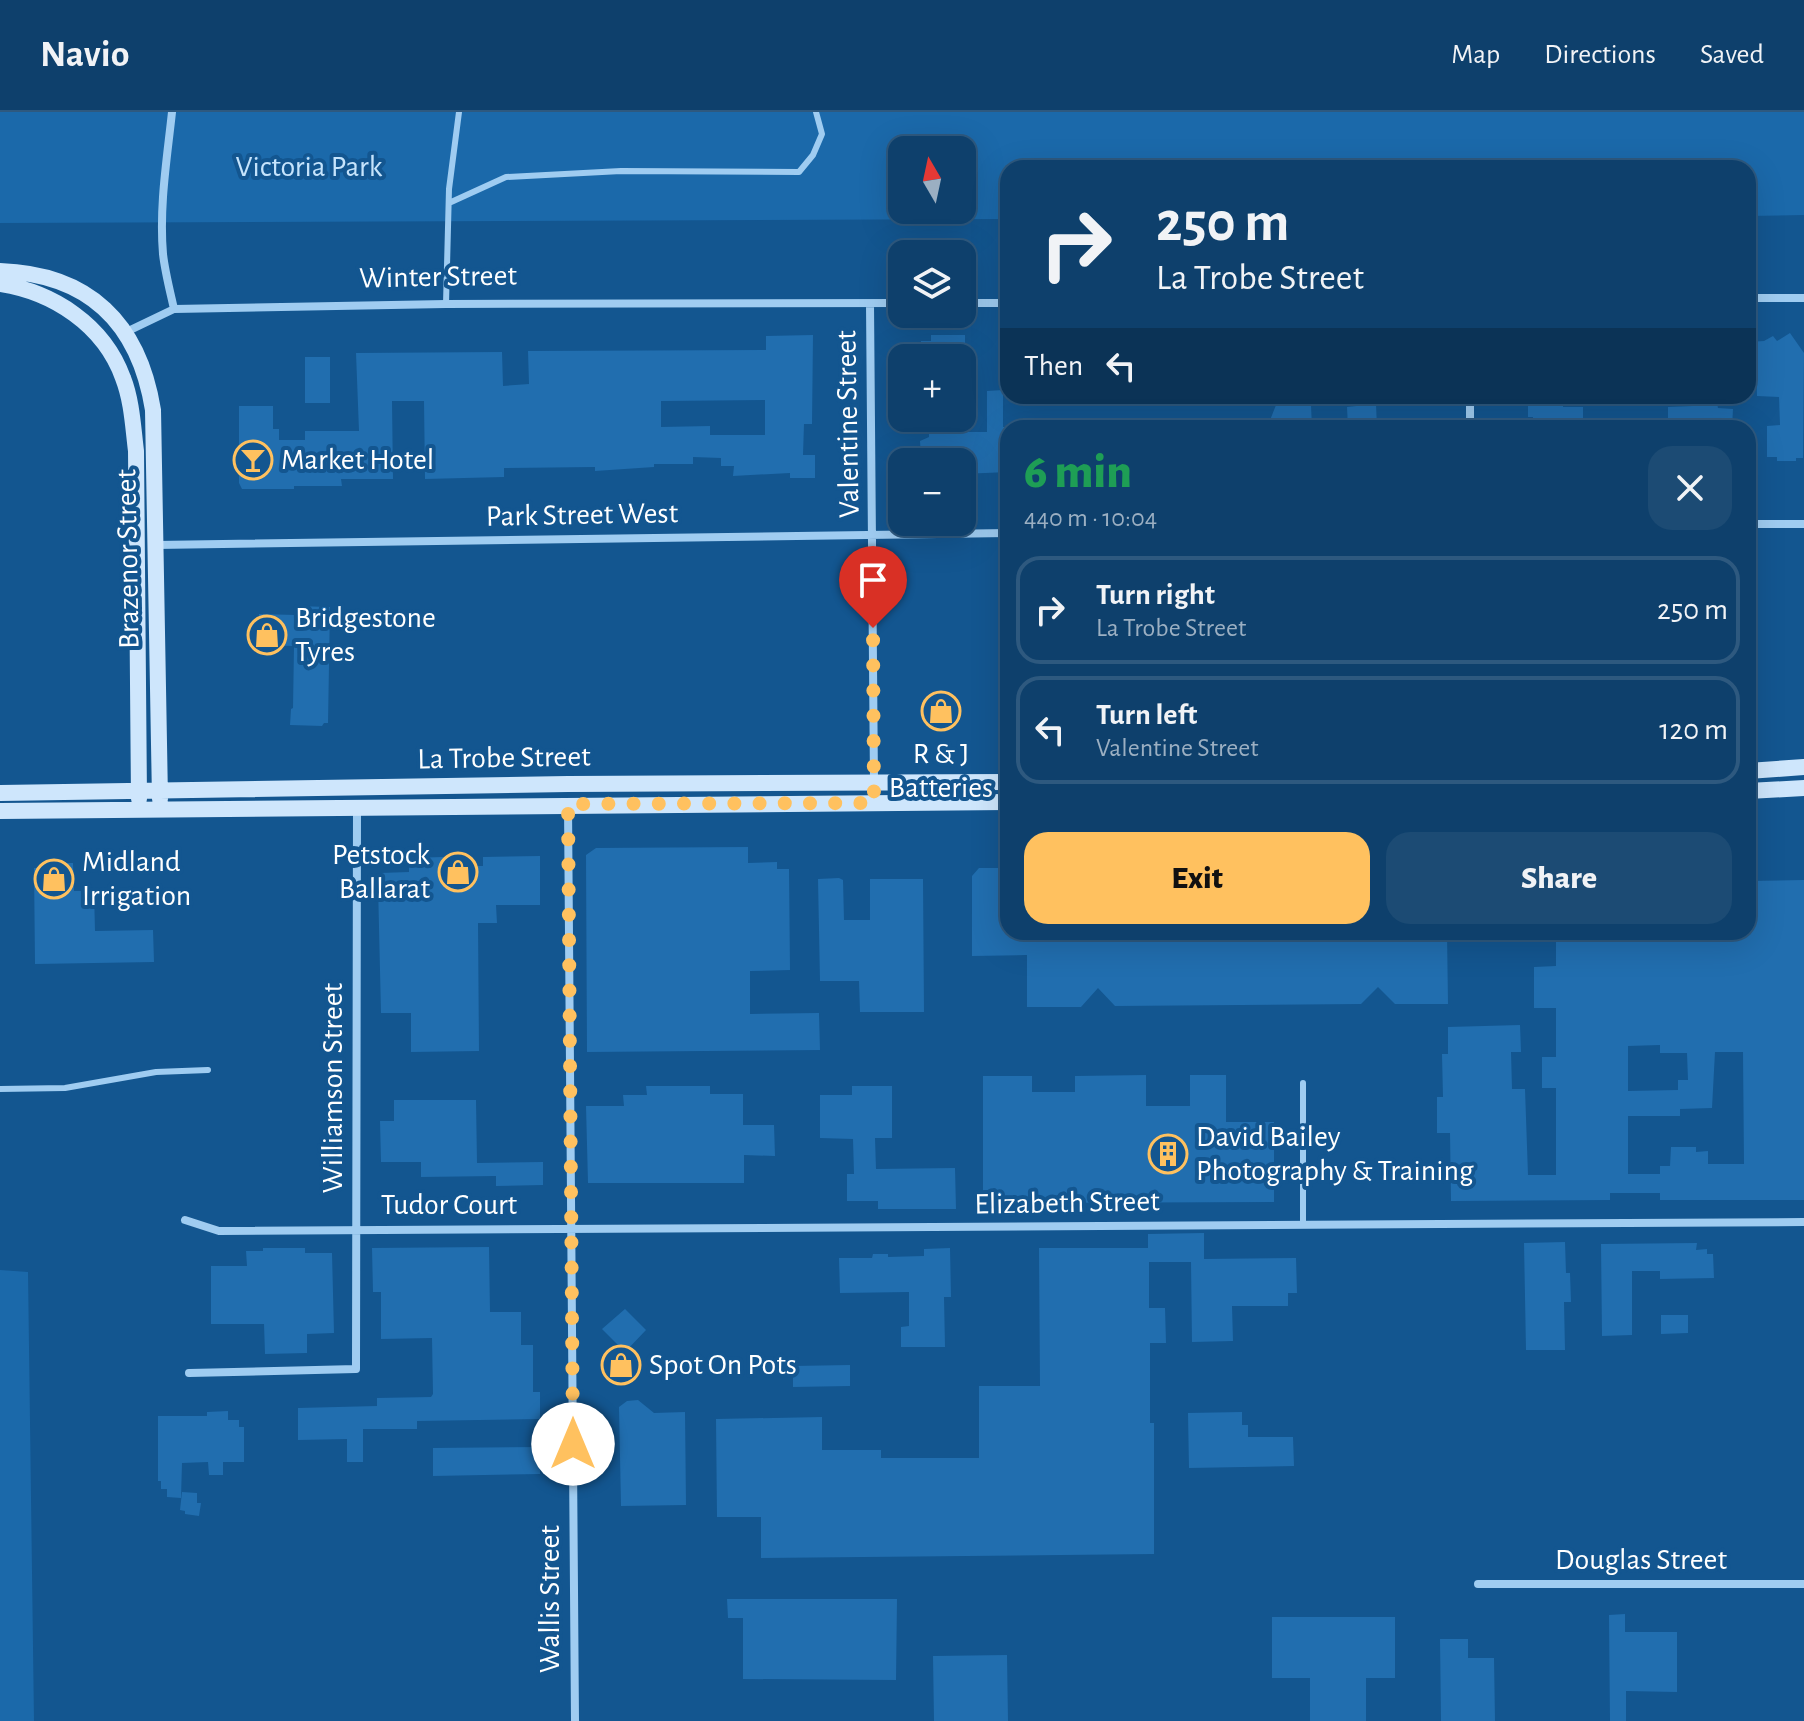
<!DOCTYPE html>
<meta charset="utf-8">
<style>
body{margin:0;font-family:"Alegreya Sans",sans-serif;background:#1c4b74;color:#f1f3f6;height:100vh;display:flex;flex-direction:column;font-size:30px;white-space:nowrap}
*{box-sizing:border-box;margin:0}
p{font-size:26px;color:#9bafc2}
.icon{flex:none;width:44px;height:44px;fill:none;stroke:currentColor;stroke-width:2;stroke-linecap:round;stroke-linejoin:round}
.map{position:relative;flex:1;overflow:hidden}
.panel{position:absolute;left:1000px;top:308px;width:756px;height:520px;display:flex;flex-direction:column;background:#0e406c;border-radius:24px;box-shadow:0 8px 32px #0002,0 0 0 2px #2e597f}
.panel>*{flex:none}
.guide{position:absolute;left:1000px;top:48px;width:756px;height:244px;border-radius:24px;box-shadow:0 8px 32px #0002,0 0 0 2px #2e597f;background:#0e406c;color:#f1f3f6;overflow:hidden}
.needle{width:52px;rotate:351deg}
.controls{position:absolute;left:888px;top:24px;display:grid;gap:16px}
.controls a{display:grid;place-items:center;width:88px;height:88px;border-radius:16px;background:#0e406c;box-shadow:0 8px 32px #0002,0 0 0 2px #2e597f;font-size:40px}
.pin{position:absolute;display:grid;place-items:center;width:68px;height:68px;color:#fff;margin:-82px -34px;border-radius:50% 50% 50% 0;rotate:-45deg;box-shadow:0 0 8px #0007}
.pin .icon{rotate:45deg}
.me{position:absolute;width:88px;margin:-44px;rotate:0deg;stroke-linejoin:round;filter:drop-shadow(0 0 6px #0008)}
.turn{display:flex;align-items:center;gap:28px;height:168px;padding:0 24px;font-size:36px}
.turn .icon{width:104px;height:104px;stroke-width:2.5}
.turn b{display:block;font-size:56px;line-height:68px}
.then{display:flex;align-items:center;height:76px;padding:0 24px;background:#0003;gap:16px;font-size:30px}
.round{display:grid;place-items:center;flex:none;width:84px;height:84px;border-radius:24px;background:#1c4b74}
.overview{display:flex;align-items:center;justify-content:space-between;height:136px;padding:0 24px}
h1{font-size:48px;font-weight:800;line-height:60px;color:#1e9e55}
.cta{display:flex;gap:16px;margin-top:auto;padding:16px 24px}
.cta a{flex:1;height:92px;border-radius:24px;background:#ffc15f;color:#111;font-size:32px;font-weight:800;line-height:92px;text-align:center}
.cta a+a{background:#1c4b74;color:#f1f3f6}
ul{padding:0;list-style:none}
li{display:flex;align-items:center;gap:24px;height:108px;margin:0 16px 12px;padding:0 8px;border:4px solid #2e597f;border-radius:24px}
li div{flex:1}
li b{display:block;font-size:30px}
li em{font-style:normal}
header{display:flex;align-items:center;gap:48px;box-sizing:border-box;height:112px;padding:0 40px;background:#0e406c;border-bottom:2px solid #2e597f}
header strong{font-size:38px}
nav{display:flex;gap:44px;margin-inline-start:auto;font-size:28px}
.map>svg:first-child{display:block}
</style>
<header>
<strong>Navio</strong>
<nav><a>Map</a><a>Directions</a><a>Saved</a></nav>
</header>
<div class="map">
<svg width="1804" height="1609" viewBox="0 0 1804 1609">
<rect width="100%" height="100%" fill="#135690"/>
<path fill="#1b69aa" fill-rule="evenodd" d="M 0,0 L 1804,0 L 1804,103 L 1748,104 L 1748,56 L 1008,56 L 1008,107 L 0,111 ZM 902,38 L 962,38 L 962,98 L 902,98 Z
M 0,1158 L 28,1160 L 34,1609 L 0,1609 Z"/>
<path fill="#216eaf" fill-rule="evenodd" d="M 1790,221 L 1804,241 L 1803,346 L 1796,346 L 1796,349 L 1777,349 L 1777,345 L 1767,345 L 1767,314 L 1780,313 L 1779,285 L 1757,284 L 1756,251 L 1748,251 L 1748,230 L 1764,229 L 1773,224 L 1777,229 Z
M 813,223 L 812,312 L 804,312 L 803,343 L 815,343 L 815,366 L 790,366 L 790,361 L 733,364 L 734,354 L 721,354 L 721,346 L 693,345 L 693,352 L 654,352 L 654,355 L 595,359 L 595,355 L 504,356 L 504,365 L 425,367 L 424,289 L 392,289 L 393,367 L 341,367 L 342,374 L 294,374 L 294,377 L 242,377 L 239,371 L 239,294 L 273,294 L 273,317 L 279,317 L 279,328 L 305,328 L 305,319 L 359,319 L 356,241 L 502,240 L 503,274 L 529,272 L 528,239 L 766,238 L 766,224 ZM 765,288 L 765,323 L 710,323 L 710,314 L 661,315 L 661,289 Z
M 931,223 L 965,223 L 965,245 L 921,245 L 921,229 L 931,229 Z
M 305,245 L 330,245 L 330,291 L 305,291 Z
M 1003,278 L 1003,315 L 1008,315 L 1008,360 L 962,362 L 962,350 L 932,350 L 932,344 L 921,345 L 920,329 L 929,325 L 929,306 L 945,306 L 945,320 L 987,320 L 987,279 Z
M 1528,284 L 1563,285 L 1563,295 L 1583,295 L 1583,316 L 1533,316 L 1533,305 L 1528,305 Z
M 1693,286 L 1709,286 L 1709,291 L 1717,291 L 1718,296 L 1733,297 L 1732,316 L 1668,316 L 1668,295 L 1693,294 Z
M 1376,292 L 1377,316 L 1348,316 L 1347,295 Z
M 1276,293 L 1311,293 L 1312,316 L 1267,316 Z
M 295,494 L 330,495 L 328,611 L 324,611 L 322,614 L 290,613 L 291,597 L 293,596 L 294,534 L 258,533 L 259,502 L 295,503 Z
M 748,735 L 748,751 L 777,750 L 777,757 L 789,757 L 790,858 L 750,859 L 750,902 L 819,901 L 820,938 L 587,940 L 586,743 L 596,736 Z
M 540,744 L 540,793 L 496,793 L 497,811 L 478,811 L 479,939 L 411,940 L 411,901 L 381,901 L 378,772 L 380,772 L 380,761 L 409,760 L 409,746 L 443,745 L 443,754 L 483,754 L 483,745 Z
M 57,751 L 73,751 L 74,779 L 94,779 L 95,819 L 153,818 L 154,850 L 35,852 L 34,756 L 57,756 Z
M 979,756 L 1008,756 L 1008,820 L 1447,820 L 1448,892 L 1395,892 L 1378,875 L 1361,892 L 1115,894 L 1098,876 L 1081,895 L 1027,895 L 1027,843 L 972,844 L 972,764 Z
M 839,766 L 843,768 L 844,808 L 870,808 L 870,767 L 923,767 L 924,900 L 860,900 L 859,869 L 820,869 L 818,767 Z
M 1804,768 L 1804,1088 L 1660,1088 L 1660,1081 L 1610,1081 L 1610,1088 L 1451,1089 L 1450,1021 L 1437,1021 L 1437,985 L 1443,985 L 1442,942 L 1448,942 L 1448,915 L 1520,913 L 1521,940 L 1511,940 L 1512,977 L 1525,977 L 1528,1063 L 1556,1063 L 1556,976 L 1542,976 L 1542,945 L 1556,945 L 1556,896 L 1534,896 L 1534,855 L 1556,854 L 1556,820 L 1748,820 L 1748,769 ZM 1660,933 L 1660,941 L 1687,941 L 1688,968 L 1678,968 L 1678,978 L 1628,979 L 1628,934 ZM 1715,940 L 1743,940 L 1744,1052 L 1708,1052 L 1708,1039 L 1696,1040 L 1696,1035 L 1671,1035 L 1670,1054 L 1660,1054 L 1660,1062 L 1628,1062 L 1628,1004 L 1680,1004 L 1680,997 L 1712,996 Z
M 1146,963 L 1146,994 L 1190,994 L 1190,963 L 1226,963 L 1226,1010 L 1274,1010 L 1274,1090 L 983,1091 L 983,964 L 1032,964 L 1032,980 L 1075,980 L 1075,964 Z
M 646,974 L 710,974 L 710,982 L 743,982 L 743,1013 L 774,1013 L 775,1044 L 744,1043 L 744,1071 L 588,1071 L 586,994 L 624,994 L 623,983 L 647,983 Z
M 852,974 L 892,974 L 892,1026 L 875,1026 L 876,1057 L 955,1056 L 956,1097 L 878,1097 L 878,1089 L 847,1089 L 847,1062 L 854,1062 L 853,1027 L 820,1026 L 820,983 L 852,983 Z
M 394,988 L 476,988 L 477,1051 L 543,1050 L 543,1073 L 496,1074 L 496,1064 L 421,1065 L 421,1050 L 381,1050 L 380,1009 L 394,1009 Z
M 1204,1121 L 1204,1147 L 1296,1146 L 1297,1181 L 1288,1181 L 1288,1194 L 1232,1194 L 1233,1229 L 1192,1230 L 1191,1150 L 1149,1150 L 1149,1196 L 1165,1196 L 1166,1231 L 1150,1231 L 1150,1311 L 1154,1311 L 1154,1442 L 761,1446 L 761,1405 L 717,1405 L 716,1307 L 822,1305 L 822,1338 L 881,1338 L 881,1346 L 979,1346 L 979,1274 L 1040,1274 L 1039,1136 L 1148,1136 L 1148,1122 Z
M 1565,1130 L 1566,1161 L 1570,1161 L 1571,1190 L 1564,1190 L 1565,1238 L 1526,1238 L 1524,1131 Z
M 1697,1131 L 1696,1138 L 1707,1137 L 1707,1142 L 1713,1142 L 1714,1166 L 1660,1167 L 1660,1159 L 1632,1159 L 1632,1223 L 1602,1224 L 1601,1132 Z
M 489,1135 L 490,1200 L 521,1200 L 521,1233 L 533,1233 L 533,1280 L 540,1280 L 540,1307 L 417,1309 L 417,1317 L 363,1317 L 363,1350 L 347,1350 L 347,1327 L 298,1328 L 298,1296 L 377,1294 L 377,1286 L 431,1285 L 433,1282 L 432,1226 L 381,1227 L 381,1180 L 373,1180 L 372,1136 Z
M 263,1136 L 305,1136 L 305,1141 L 332,1141 L 334,1221 L 307,1222 L 307,1241 L 265,1242 L 264,1212 L 211,1212 L 211,1154 L 247,1154 L 246,1139 L 263,1139 Z
M 950,1136 L 951,1185 L 944,1185 L 945,1235 L 901,1235 L 901,1215 L 909,1214 L 909,1180 L 840,1181 L 839,1146 L 872,1146 L 873,1142 L 888,1142 L 888,1145 L 924,1144 L 924,1137 Z
M 625,1197 L 646,1218 L 625,1240 L 602,1217 Z
M 1661,1203 L 1688,1203 L 1688,1221 L 1661,1222 Z
M 850,1253 L 850,1274 L 793,1275 L 793,1254 Z
M 638,1288 L 654,1301 L 685,1300 L 686,1393 L 621,1394 L 619,1295 L 627,1289 Z
M 228,1299 L 228,1308 L 239,1308 L 239,1315 L 244,1315 L 244,1350 L 223,1350 L 223,1363 L 209,1363 L 208,1350 L 182,1351 L 181,1386 L 167,1385 L 167,1377 L 161,1377 L 161,1369 L 158,1369 L 158,1304 L 207,1304 L 207,1300 Z
M 1242,1300 L 1242,1313 L 1248,1313 L 1248,1325 L 1293,1325 L 1294,1354 L 1189,1356 L 1188,1301 Z
M 540,1335 L 540,1362 L 433,1364 L 433,1336 Z
M 182,1380 L 197,1381 L 197,1391 L 201,1391 L 199,1404 L 185,1402 L 185,1399 L 180,1398 Z
M 727,1487 L 897,1487 L 896,1568 L 743,1567 L 743,1506 L 728,1506 Z
M 1625,1502 L 1625,1520 L 1677,1520 L 1677,1580 L 1626,1579 L 1626,1609 L 1610,1609 L 1609,1503 Z
M 1272,1505 L 1395,1505 L 1395,1566 L 1366,1566 L 1366,1609 L 1310,1609 L 1310,1566 L 1272,1566 Z
M 1440,1527 L 1468,1527 L 1468,1546 L 1494,1546 L 1495,1609 L 1441,1609 Z
M 1007,1543 L 1008,1609 L 934,1609 L 933,1544 Z"/>
<g fill="none" stroke-linecap="round" stroke-linejoin="round">
<path stroke="#9fccf1" stroke-width="6" d="M 449,91 L 506,65 L 621,59 L 799,60 L 813,43 L 822,22 L 816,0
M 446,192 L 449,77 L 459,0
M 0,977 L 65,976 L 156,960 L 208,958
M 1303,1112 L 1303,971"/>
<path stroke="#9fccf1" stroke-width="8" d="M 172,0 C 167,47 159,94 163,142 C 165,160 170,179 174,197
M 1748,186 L 1804,186
M 962,191 L 1008,191
M 870,192 L 874,671
M 126,220 L 174,197 L 446,192 L 902,191
M 1470,284 L 1470,316
M 1748,412 L 1804,412
M 156,433 L 1008,421
M 568,693 L 575,1609
M 185,1108 L 219,1119 L 1804,1110
M 189,1261 L 356,1257 L 357,696
M 1478,1472 L 1804,1472"/>
<path stroke="#cee6fc" stroke-width="16" d="M 0,159 C 89,162 139,211 153,298 L 160,687
M 0,172 C 53,180 104,213 123,266 C 132,289 133,315 136,339 L 139,687
M 1748,659 L 1804,655
M 1748,679 L 1804,676
M 0,681 L 568,672 L 1008,670
M 0,699 L 1008,690"/>
</g>
<g fill="none" stroke-linecap="round" stroke-linejoin="round">
<path stroke="#ffc15f" stroke-width="14" stroke-dasharray="0 25.2" d="M 573,1332 L 568,692 L 874,691 L 873,516"/>
</g>
<defs>
<symbol id="bar-ring" viewBox="-11 -11 22 22"><circle r="9.5" fill="#135690" stroke="#ffc15f" stroke-width="1.5"/><path d="M-6-5H6L.8 .8V4.5H3.5V6h-7V4.5H-.8V.8Z" fill="#ffc15f"/></symbol>
<symbol id="shop-ring" viewBox="-11 -11 22 22"><circle r="9.5" fill="#135690" stroke="#ffc15f" stroke-width="1.5"/><path d="M-5-2.5h2.3a2.7 3.5 0 0 1 5.4 0H5L5.5 6h-11ZM-1.5-2.5h3a1.5 2.3 0 0 0-3 0Z" fill="#ffc15f"/></symbol>
<symbol id="building-ring" viewBox="-11 -11 22 22"><circle r="9.5" fill="#135690" stroke="#ffc15f" stroke-width="1.5"/><path d="M-4-6H4V6H1V3H-1V6H-4ZM-2.5-4.3h1.7v1.8h-1.7ZM.8-4.3h1.7v1.8H.8ZM-2.5-1h1.7V.8h-1.7ZM.8-1h1.7V.8H.8Z" fill="#ffc15f"/></symbol>
</defs>
<g fill-rule="evenodd">
<use href="#bar-ring" x="231" y="326" width="44" height="44"/>
<use href="#shop-ring" x="245" y="501" width="44" height="44"/>
<use href="#shop-ring" x="919" y="577" width="44" height="44"/>
<use href="#shop-ring" x="436" y="738" width="44" height="44"/>
<use href="#shop-ring" x="32" y="745" width="44" height="44"/>
<use href="#building-ring" x="1146" y="1020" width="44" height="44"/>
<use href="#shop-ring" x="599" y="1231" width="44" height="44"/>
</g>
<g text-anchor="middle" dominant-baseline="central" stroke-width="8" stroke-linejoin="round" paint-order="stroke">
<g font-size="30" fill="#c6e4fc" stroke="#135690">
<text x="309" y="55">Victoria Park</text>
</g>
<g font-size="30" fill="#fff" stroke="#135690">
<text transform="translate(438 165) rotate(-1)">Winter Street</text>
<text transform="translate(848 312) rotate(-91)">Valentine Street</text>
<text transform="translate(582 403) rotate(-1)">Park Street West</text>
<text transform="translate(128 447) rotate(-91)">Brazenor Street</text>
<text transform="translate(504 646) rotate(-1)">La Trobe Street</text>
<text transform="translate(333 976) rotate(-90)">Williamson Street</text>
<text transform="translate(1067 1091) rotate(-1)">Elizabeth Street</text>
<text x="449" y="1093">Tudor Court</text>
<text x="1641" y="1448">Douglas Street</text>
<text transform="translate(550 1487) rotate(-90)">Wallis Street</text>
</g>
<g font-size="30" fill="#fff" stroke="#135690" text-anchor="start">
<text x="281" y="348">Market Hotel</text>
<text x="295" y="506">Bridgestone<tspan x="295" dy="34">Tyres</tspan></text>
<text x="941" y="642" text-anchor="middle">R &amp; J<tspan x="941" dy="34">Batteries</tspan></text>
<text x="430" y="743" text-anchor="end">Petstock<tspan x="430" dy="34">Ballarat</tspan></text>
<text x="82" y="750">Midland<tspan x="82" dy="34">Irrigation</tspan></text>
<text x="1196" y="1025">David Bailey<tspan x="1196" dy="34">Photography &amp; Training</tspan></text>
<text x="649" y="1253">Spot On Pots</text>
</g>
</g>
</svg>
<div class="controls">
<a><svg class="needle" viewBox="-14 -14 28 28"><path d="M0-13l5 13h-10z" fill="#e53935"/><path d="M0 13l5-13h-10z" fill="#9bafc2"/></svg></a>
<a><svg class="icon" aria-label="layers" viewBox="0 0 24 24"><path d="M12 4l9 5-9 5-9-5zM3 14l9 5 9-5"/></svg></a>
<a>+</a>
<a>−</a>
</div>
<div class="pin" style="left:873px;top:516px;background:#d93025"><svg class="icon" aria-label="arrive" viewBox="0 0 24 24"><path d="M6 21V4h12l-3 4 3 4H6"/></svg></div>
<svg class="me" style="left:573px;top:1332px" viewBox="-20 -20 40 40"><circle r="19" fill="#fff"/><path d="M0-13L10 11 0 6-10 11z" fill="#ffc15f"/></svg>
<div class="guide">
<div class="turn"><svg class="icon" aria-label="right" viewBox="0 0 24 24"><path d="M7 20v-9h11M14 6l5 5-5 5"/></svg><div><b>250 m</b>La Trobe Street</div></div>
<div class="then">Then<svg class="icon" aria-label="left" viewBox="0 0 24 24"><path d="M17 20v-9H6M10 6l-5 5 5 5"/></svg></div>
</div>
<section class="panel">
<div class="overview"><div><h1>6 min</h1><p>440 m · 10:04</p></div><a class="round"><svg class="icon" aria-label="close" viewBox="0 0 24 24"><path d="M6 6l12 12M18 6L6 18"/></svg></a></div>
<ul>
<li><svg class="icon" aria-label="right" viewBox="0 0 24 24"><path d="M7 20v-9h11M14 6l5 5-5 5"/></svg><div><b>Turn right</b><p>La Trobe Street</p></div><em>250 m</em></li>
<li><svg class="icon" aria-label="left" viewBox="0 0 24 24"><path d="M17 20v-9H6M10 6l-5 5 5 5"/></svg><div><b>Turn left</b><p>Valentine Street</p></div><em>120 m</em></li>
</ul>
<div class="cta"><a>Exit</a><a>Share</a></div>
</section>
</div>
